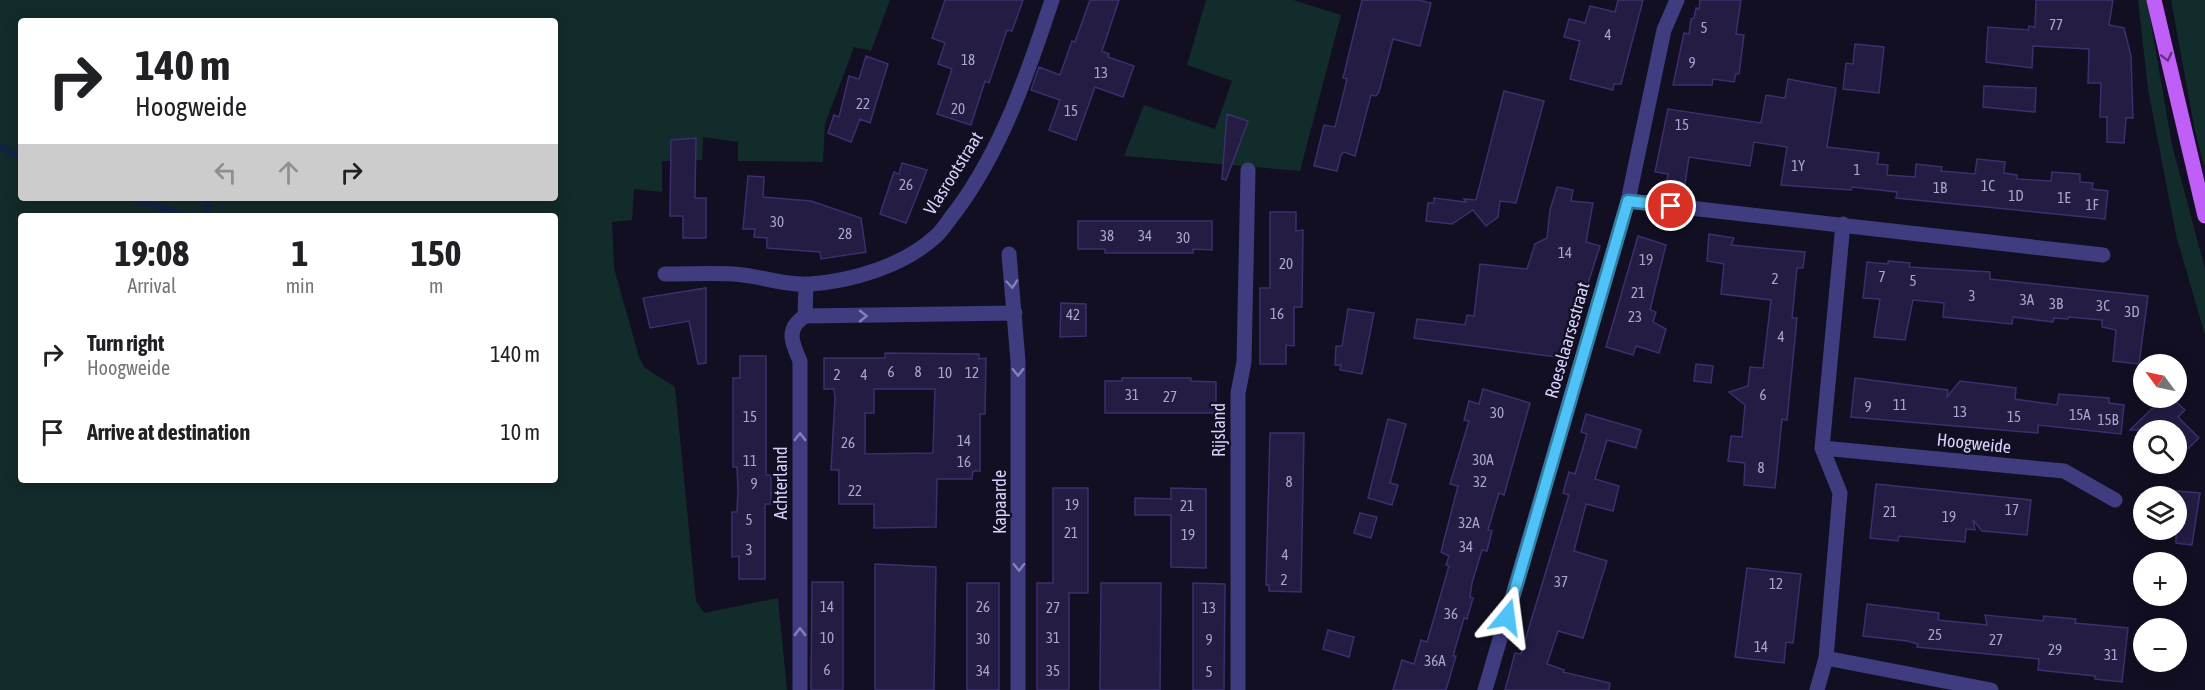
<!DOCTYPE html>
<meta charset="utf-8">
<style>
body{margin:0;font-family:"Asap Condensed",sans-serif;background:#f2f2f2;color:#202124;height:100vh;display:flex;flex-direction:column;font-size:22px;white-space:nowrap}
*{box-sizing:border-box;margin:0}
p{font-size:20px;color:#757577}
.icon{flex:none;width:33px;height:33px;fill:none;stroke:currentColor;stroke-width:2;stroke-linecap:round;stroke-linejoin:round}
.map{position:relative;flex:1;overflow:hidden}
.sheet{position:absolute;left:18px;top:213px;width:540px;height:270px;display:flex;flex-direction:column;background:#fff;border-radius:6px;box-shadow:0 3px 15px #0003}
.sheet>*{flex:none}
.hud{position:absolute;left:18px;top:18px;width:540px;height:183px;border-radius:6px;box-shadow:0 3px 15px #0003;background:#fff;color:#202124;overflow:hidden}
.needle{width:39px;rotate:303deg}
.tools{position:absolute;left:2133px;top:354px;display:grid;gap:12px}
.tools a{display:grid;place-items:center;width:54px;height:54px;border-radius:50%;background:#fff;box-shadow:0 3px 15px #0003;font-size:30px}
.pin{position:absolute;display:grid;place-items:center;width:51px;height:51px;color:#fff;margin:-26px;border:3px solid #fff;border-radius:50%;box-shadow:0 2px 6px #0007}
.me{position:absolute;width:66px;margin:-33px;rotate:16deg;stroke-linejoin:round;filter:drop-shadow(0 0 4px #0008)}
.turn{display:flex;align-items:center;gap:21px;height:126px;padding:0 18px;font-size:27px}
.turn .icon{width:78px;height:78px;stroke-width:2.5}
.turn b{display:block;font-size:42px;line-height:51px}
.lanes{display:flex;align-items:center;height:57px;padding:0 18px;background:#0003;justify-content:center;gap:30px;direction:ltr}
.lanes .off{opacity:.35}
.eta{display:flex;justify-content:space-evenly;align-items:center;height:102px;text-align:center}
.eta b{font-size:36px;font-weight:700;line-height:42px}
ul{padding:0;list-style:none}
li{display:flex;align-items:center;gap:18px;height:78px;padding:0 18px}
li div{flex:1}
li b{display:block;font-size:22px}
li em{font-style:normal}
.map>svg:first-child{display:block}
</style>
<div class="map">
<svg width="2205" height="690" viewBox="0 0 2205 690">
<rect width="100%" height="100%" fill="#120f23"/>
<path fill="#122c2b" fill-rule="evenodd" d="M 0,0 L 890,0 L 871,51 L 854,47 L 825,124 L 823,162 L 738,161 L 738,142 L 703,137 L 702,160 L 662,161 L 662,192 L 634,189 L 632,220 L 612,222 L 614,268 L 639,357 L 645,368 L 675,387 L 696,601 L 704,613 L 778,598 L 787,690 L 0,690 ZM 21,21 L 555,21 L 555,198 L 21,198 ZM 21,216 L 555,216 L 555,480 L 21,480 Z
M 1206,0 L 1293,0 L 1341,15 L 1300,171 L 1124,156 L 1144,105 L 1215,129 L 1232,81 L 1187,65 Z
M 2138,0 L 2147,0 L 2172,145 L 2205,269 L 2205,335 L 2176,235 L 2148,89 Z
M 2171,0 L 2205,0 L 2205,170 L 2195,131 Z"/>
<g fill="none" stroke-linecap="round" stroke-linejoin="round">
<path stroke="#102446" stroke-width="6" d="M 0,147 L 21,157
M 131,198 L 187,216
M 207,216 L 209,198"/>
</g>
<path fill="#241c43" stroke="#3b2f6d" stroke-width="1.5" fill-rule="evenodd" d="M 945,0 L 1023,0 L 1012,31 L 1007,30 L 989,83 L 985,81 L 971,125 L 937,114 L 952,69 L 938,64 L 945,43 L 932,38 Z
M 1090,0 L 1119,0 L 1102,51 L 1109,54 L 1108,57 L 1134,66 L 1123,97 L 1095,87 L 1076,140 L 1049,130 L 1060,100 L 1031,90 L 1039,67 L 1060,75 L 1072,41 L 1075,42 Z
M 1362,0 L 1418,0 L 1431,3 L 1420,46 L 1393,39 L 1379,92 L 1376,96 L 1371,95 L 1355,156 L 1344,152 L 1341,155 L 1337,171 L 1314,166 L 1324,125 L 1335,127 L 1347,79 L 1343,78 Z
M 1618,0 L 1643,0 L 1621,84 L 1614,84 L 1613,90 L 1570,79 L 1580,41 L 1564,37 L 1569,19 L 1585,23 L 1590,6 L 1615,12 Z
M 1700,0 L 1741,0 L 1736,34 L 1744,35 L 1739,74 L 1736,74 L 1734,82 L 1713,79 L 1712,85 L 1673,85 L 1684,33 L 1689,34 L 1691,19 L 1694,18 L 1696,8 L 1699,9 Z
M 2036,0 L 2113,0 L 2109,25 L 2124,28 L 2131,56 L 2133,118 L 2126,118 L 2124,143 L 2107,142 L 2107,117 L 2100,117 L 2101,83 L 2088,83 L 2089,49 L 2033,46 L 2032,68 L 1986,62 L 1988,27 L 2028,30 L 2029,26 L 2035,27 Z
M 1855,44 L 1884,47 L 1879,93 L 1843,89 L 1846,63 L 1853,64 Z
M 866,56 L 888,64 L 870,123 L 860,119 L 851,142 L 828,133 L 834,115 L 839,117 L 849,76 L 859,79 Z
M 1788,79 L 1836,88 L 1827,147 L 1879,153 L 1877,164 L 1888,165 L 1887,175 L 1915,177 L 1916,164 L 1942,167 L 1941,171 L 1975,174 L 1977,159 L 2005,162 L 2004,173 L 2017,175 L 2017,179 L 2051,181 L 2052,172 L 2080,174 L 2080,182 L 2093,183 L 2092,189 L 2108,191 L 2105,219 L 1896,198 L 1897,192 L 1852,187 L 1851,190 L 1781,185 L 1787,147 L 1754,142 L 1750,166 L 1689,157 L 1684,190 L 1666,187 L 1668,174 L 1655,172 L 1668,109 L 1761,123 L 1766,95 L 1785,98 Z
M 1984,86 L 2036,88 L 2035,112 L 1983,107 Z
M 1504,91 L 1544,101 L 1516,203 L 1500,201 L 1498,217 L 1486,226 L 1473,210 L 1452,224 L 1426,221 L 1428,203 L 1434,203 L 1434,198 L 1466,202 L 1464,199 L 1476,200 Z
M 1227,114 L 1248,121 L 1226,180 L 1222,179 Z
M 696,138 L 695,198 L 706,198 L 706,238 L 683,238 L 683,216 L 670,216 L 671,140 Z
M 902,163 L 927,170 L 906,223 L 880,214 L 894,172 L 899,174 Z
M 748,176 L 764,177 L 763,197 L 811,201 L 861,218 L 866,252 L 821,259 L 820,252 L 767,248 L 767,238 L 754,237 L 755,229 L 743,229 Z
M 1557,187 L 1573,190 L 1571,201 L 1593,203 L 1586,242 L 1600,246 L 1564,358 L 1414,338 L 1417,319 L 1465,325 L 1467,315 L 1474,316 L 1480,264 L 1527,269 L 1535,244 L 1547,238 L 1550,210 Z
M 1270,212 L 1296,212 L 1296,231 L 1303,230 L 1302,307 L 1294,307 L 1294,346 L 1286,345 L 1286,364 L 1260,364 L 1260,288 L 1270,288 Z
M 1078,221 L 1212,221 L 1212,250 L 1193,249 L 1193,253 L 1105,253 L 1105,249 L 1078,249 Z
M 1709,234 L 1734,238 L 1731,245 L 1805,252 L 1803,268 L 1797,268 L 1792,318 L 1797,318 L 1787,420 L 1782,419 L 1775,488 L 1744,485 L 1745,463 L 1728,461 L 1731,436 L 1742,437 L 1745,405 L 1729,392 L 1748,386 L 1750,367 L 1763,368 L 1771,300 L 1721,294 L 1724,264 L 1707,261 Z
M 1638,236 L 1666,245 L 1650,310 L 1656,312 L 1653,322 L 1666,329 L 1659,353 L 1636,346 L 1633,355 L 1606,347 Z
M 1888,261 L 1910,263 L 1909,267 L 1990,272 L 1990,279 L 2148,296 L 2139,364 L 2113,361 L 2116,330 L 2102,327 L 2102,320 L 2069,317 L 2068,319 L 2054,318 L 2053,322 L 2013,317 L 2012,324 L 1943,317 L 1944,303 L 1913,300 L 1905,340 L 1874,337 L 1880,299 L 1863,298 L 1867,262 L 1888,264 Z
M 706,288 L 706,363 L 698,364 L 689,321 L 650,328 L 643,298 Z
M 1061,303 L 1086,304 L 1086,336 L 1060,337 Z
M 1348,309 L 1374,313 L 1362,374 L 1340,370 L 1341,365 L 1335,365 L 1336,346 L 1342,346 Z
M 885,353 L 979,354 L 979,359 L 986,358 L 985,414 L 980,414 L 980,471 L 973,471 L 972,479 L 937,479 L 936,527 L 874,528 L 874,504 L 839,504 L 839,470 L 831,470 L 835,398 L 834,389 L 824,389 L 824,358 L 885,358 ZM 874,389 L 935,389 L 933,453 L 865,454 L 865,413 L 874,413 Z
M 740,356 L 766,356 L 766,475 L 771,475 L 771,504 L 765,504 L 765,579 L 739,579 L 739,556 L 732,557 L 732,512 L 737,512 L 738,490 L 737,467 L 733,467 L 733,378 L 740,378 Z
M 1696,364 L 1713,366 L 1711,383 L 1694,381 Z
M 1122,378 L 1191,378 L 1191,381 L 1216,382 L 1216,413 L 1105,413 L 1105,381 L 1122,381 Z
M 1855,378 L 1948,390 L 1947,397 L 1960,381 L 2016,388 L 2015,399 L 2057,405 L 2059,394 L 2109,398 L 2109,403 L 2124,405 L 2121,434 L 2038,425 L 2038,433 L 1851,417 Z
M 1483,389 L 1530,403 L 1504,495 L 1499,493 L 1488,530 L 1492,531 L 1487,551 L 1482,550 L 1472,583 L 1470,597 L 1473,598 L 1467,619 L 1464,618 L 1453,656 L 1456,656 L 1446,690 L 1393,690 L 1402,660 L 1414,664 L 1421,640 L 1427,642 L 1449,566 L 1446,565 L 1449,556 L 1441,552 L 1458,486 L 1450,484 L 1469,421 L 1464,420 L 1469,401 L 1479,404 Z
M 2163,398 L 2172,398 L 2185,410 L 2178,417 L 2199,438 L 2176,460 L 2176,430 L 2130,430 Z
M 1586,414 L 1641,430 L 1636,448 L 1607,440 L 1595,479 L 1619,486 L 1613,511 L 1586,504 L 1574,551 L 1607,561 L 1583,638 L 1558,631 L 1547,664 L 1564,670 L 1563,672 L 1610,683 L 1609,690 L 1505,690 L 1515,653 L 1521,654 L 1569,495 L 1563,493 L 1569,472 L 1575,474 L 1587,434 L 1581,432 Z
M 1388,419 L 1406,424 L 1390,483 L 1398,485 L 1392,505 L 1368,498 Z
M 1270,433 L 1304,433 L 1301,592 L 1269,591 L 1269,585 L 1266,585 Z
M 1876,484 L 2031,500 L 2027,535 L 1982,531 L 1973,520 L 1975,530 L 1966,529 L 1965,542 L 1899,536 L 1898,541 L 1870,538 Z
M 1053,488 L 1088,488 L 1088,593 L 1069,593 L 1069,690 L 1037,690 L 1037,583 L 1053,583 Z
M 1171,488 L 1206,489 L 1206,568 L 1171,567 L 1171,515 L 1135,515 L 1135,498 L 1171,499 Z
M 2176,491 L 2200,493 L 2192,545 L 2176,543 Z
M 1360,513 L 1377,517 L 1371,538 L 1354,533 Z
M 875,564 L 936,567 L 934,690 L 875,690 Z
M 1747,568 L 1801,574 L 1793,643 L 1786,642 L 1784,663 L 1735,657 Z
M 812,582 L 843,582 L 843,690 L 811,690 Z
M 967,583 L 999,583 L 999,690 L 967,690 Z
M 1101,583 L 1161,583 L 1160,690 L 1100,690 Z
M 1193,583 L 1225,584 L 1224,690 L 1193,690 Z
M 1867,604 L 1939,613 L 1938,620 L 1987,625 L 1985,615 L 2043,621 L 2044,616 L 2076,619 L 2075,623 L 2128,628 L 2122,682 L 2095,679 L 2095,676 L 2038,670 L 2039,659 L 1917,647 L 1918,644 L 1907,641 L 1863,636 Z
M 1328,630 L 1354,637 L 1349,657 L 1323,649 Z"/>
<g fill="none" stroke-linecap="round" stroke-linejoin="round">
<path stroke="#3f3c7f" stroke-width="15" d="M 1628,201 L 2103,255
M 1009,254 L 1018,361 L 1018,690
M 665,274 C 688,274 711,273 733,274 C 759,275 784,286 810,284 C 852,281 904,266 936,236 C 944,229 949,219 956,211 C 1002,149 1028,73 1052,0
M 805,316 L 1015,313
M 805,316 L 806,284
M 1822,448 L 2064,471 L 2115,500
M 1826,658 L 1991,690
M 800,690 L 800,361 C 792,343 785,329 805,316
M 1238,690 L 1238,393 L 1244,362 L 1248,170
M 1485,690 L 1628,201 L 1664,30 L 1677,0
M 1817,690 L 1826,658 L 1840,493 L 1822,448 L 1843,224"/>
<path stroke="#bf5ff8" stroke-width="15" d="M 2154,0 L 2205,216"/>
</g>
<defs><path id="oneway-chevron" d="M-2-3.5L2.5 0L-2 3.5" fill="none" stroke-width="1.6" stroke-linecap="round" stroke-linejoin="round" transform="scale(1.5)"/></defs>
<use stroke="#603383" href="#oneway-chevron" transform="translate(2167 57) rotate(76)"/>
<g stroke="#8380b8">
<use href="#oneway-chevron" transform="translate(1012 284) rotate(85)"/>
<use href="#oneway-chevron" transform="translate(863 316) rotate(-1)"/>
<use href="#oneway-chevron" transform="translate(1018 372) rotate(89)"/>
<use href="#oneway-chevron" transform="translate(800 437) rotate(-90)"/>
<use href="#oneway-chevron" transform="translate(1019 567) rotate(89)"/>
<use href="#oneway-chevron" transform="translate(800 632) rotate(-90)"/>
</g>
<g fill="none" stroke-linecap="round" stroke-linejoin="round">
<defs>
<path id="route" d="M 1507,617 L 1628,201 L 1671,206"/>
</defs>
<use href="#route" stroke="#337fa1" stroke-width="15"/>
<use href="#route" stroke="#4fc3f7" stroke-width="10"/>
</g>
<g text-anchor="middle" dominant-baseline="central" stroke-width="4.5" stroke-linejoin="round" paint-order="stroke">
<g font-size="15" fill="#aaa5ce">
<text x="2056" y="24">77</text>
<text x="1704" y="27">5</text>
<text x="1608" y="34">4</text>
<text x="968" y="59">18</text>
<text x="1692" y="62">9</text>
<text x="1101" y="72">13</text>
<text x="863" y="103">22</text>
<text x="958" y="108">20</text>
<text x="1071" y="110">15</text>
<text x="1682" y="124">15</text>
<text x="1798" y="165">1Y</text>
<text x="1857" y="169">1</text>
<text x="906" y="184">26</text>
<text x="1988" y="185">1C</text>
<text x="1940" y="187">1B</text>
<text x="2016" y="195">1D</text>
<text x="2064" y="197">1E</text>
<text x="2092" y="204">1F</text>
<text x="777" y="221">30</text>
<text x="845" y="233">28</text>
<text x="1107" y="235">38</text>
<text x="1145" y="235">34</text>
<text x="1183" y="237">30</text>
<text x="1565" y="252">14</text>
<text x="1646" y="259">19</text>
<text x="1286" y="263">20</text>
<text x="1882" y="276">7</text>
<text x="1775" y="278">2</text>
<text x="1913" y="280">5</text>
<text x="1638" y="292">21</text>
<text x="1972" y="295">3</text>
<text x="2027" y="299">3A</text>
<text x="2056" y="303">3B</text>
<text x="2103" y="305">3C</text>
<text x="2132" y="311">3D</text>
<text x="1277" y="313">16</text>
<text x="1073" y="314">42</text>
<text x="1635" y="316">23</text>
<text x="1781" y="336">4</text>
<text x="891" y="371">6</text>
<text x="918" y="371">8</text>
<text x="945" y="372">10</text>
<text x="972" y="372">12</text>
<text x="837" y="374">2</text>
<text x="864" y="374">4</text>
<text x="1132" y="394">31</text>
<text x="1763" y="394">6</text>
<text x="1170" y="396">27</text>
<text x="1900" y="404">11</text>
<text x="1868" y="406">9</text>
<text x="1960" y="411">13</text>
<text x="1497" y="412">30</text>
<text x="2080" y="414">15A</text>
<text x="750" y="416">15</text>
<text x="2014" y="416">15</text>
<text x="2108" y="419">15B</text>
<text x="964" y="440">14</text>
<text x="848" y="442">26</text>
<text x="1483" y="459">30A</text>
<text x="750" y="460">11</text>
<text x="964" y="461">16</text>
<text x="1761" y="467">8</text>
<text x="1289" y="481">8</text>
<text x="1480" y="481">32</text>
<text x="754" y="483">9</text>
<text x="855" y="490">22</text>
<text x="1072" y="504">19</text>
<text x="1187" y="505">21</text>
<text x="2012" y="509">17</text>
<text x="1890" y="511">21</text>
<text x="1949" y="516">19</text>
<text x="749" y="519">5</text>
<text x="1469" y="522">32A</text>
<text x="1071" y="532">21</text>
<text x="1188" y="534">19</text>
<text x="1466" y="546">34</text>
<text x="749" y="549">3</text>
<text x="1285" y="554">4</text>
<text x="1284" y="579">2</text>
<text x="1561" y="581">37</text>
<text x="1776" y="583">12</text>
<text x="827" y="606">14</text>
<text x="983" y="606">26</text>
<text x="1053" y="607">27</text>
<text x="1209" y="607">13</text>
<text x="1451" y="613">36</text>
<text x="1935" y="634">25</text>
<text x="827" y="637">10</text>
<text x="1053" y="637">31</text>
<text x="983" y="638">30</text>
<text x="1209" y="639">9</text>
<text x="1996" y="639">27</text>
<text x="1761" y="646">14</text>
<text x="2055" y="649">29</text>
<text x="2111" y="654">31</text>
<text x="1435" y="660">36A</text>
<text x="827" y="669">6</text>
<text x="983" y="670">34</text>
<text x="1053" y="670">35</text>
<text x="1209" y="671">5</text>
</g>
<g font-size="18" fill="#d7d3fd" stroke="#120f23">
<text transform="translate(953 173) rotate(-58)">Vlasrootstraat</text>
<text transform="translate(1567 340) rotate(-74)">Roeselaarsestraat</text>
<text transform="translate(1218 430) rotate(-90)">Rijsland</text>
<text transform="translate(1974 443) rotate(6)">Hoogweide</text>
<text transform="translate(780 483) rotate(-90)">Achterland</text>
<text transform="translate(999 502) rotate(-90)">Kapaarde</text>
</g>
</g>
</svg>
<div class="tools">
<a><svg class="needle" viewBox="-14 -14 28 28"><path d="M0-13l5 13h-10z" fill="#e53935"/><path d="M0 13l5-13h-10z" fill="#757577"/></svg></a>
<a><svg class="icon" aria-label="search" viewBox="0 0 24 24"><circle cx="10" cy="10" r="6"/><path d="M15 15l6 6"/></svg></a>
<a><svg class="icon" aria-label="layers" viewBox="0 0 24 24"><path d="M12 4l9 5-9 5-9-5zM3 14l9 5 9-5"/></svg></a>
<a>+</a>
<a>−</a>
</div>
<div class="pin" style="left:1671px;top:206px;background:#d93025"><svg class="icon" aria-label="arrive" viewBox="0 0 24 24"><path d="M6 21V4h12l-3 4 3 4H6"/></svg></div>
<svg class="me" style="left:1507px;top:617px" viewBox="-20 -20 40 40"><path d="M0-17L14 15 0 8-14 15z" fill="#4fc3f7" stroke="#fff" stroke-width="4"/></svg>
<div class="hud">
<div class="turn"><svg class="icon" aria-label="right" viewBox="0 0 24 24"><path d="M7 20v-9h11M14 6l5 5-5 5"/></svg><div><b>140 m</b>Hoogweide</div></div>
<div class="lanes"><svg class="icon off" aria-label="left" viewBox="0 0 24 24"><path d="M17 20v-9H6M10 6l-5 5 5 5"/></svg><svg class="icon off" aria-label="ahead" viewBox="0 0 24 24"><path d="M12 20V5M6 11l6-6 6 6"/></svg><svg class="icon" aria-label="right" viewBox="0 0 24 24"><path d="M7 20v-9h11M14 6l5 5-5 5"/></svg></div>
</div>
<section class="sheet">
<div class="eta">
<div><b>19:08</b><p>Arrival</p></div>
<div><b>1</b><p>min</p></div>
<div><b>150</b><p>m</p></div>
</div>
<ul>
<li><svg class="icon" aria-label="right" viewBox="0 0 24 24"><path d="M7 20v-9h11M14 6l5 5-5 5"/></svg><div><b>Turn right</b><p>Hoogweide</p></div><em>140 m</em></li>
<li><svg class="icon" aria-label="arrive" viewBox="0 0 24 24"><path d="M6 21V4h12l-3 4 3 4H6"/></svg><div><b>Arrive at destination</b></div><em>10 m</em></li>
</ul>
</section>
</div>
